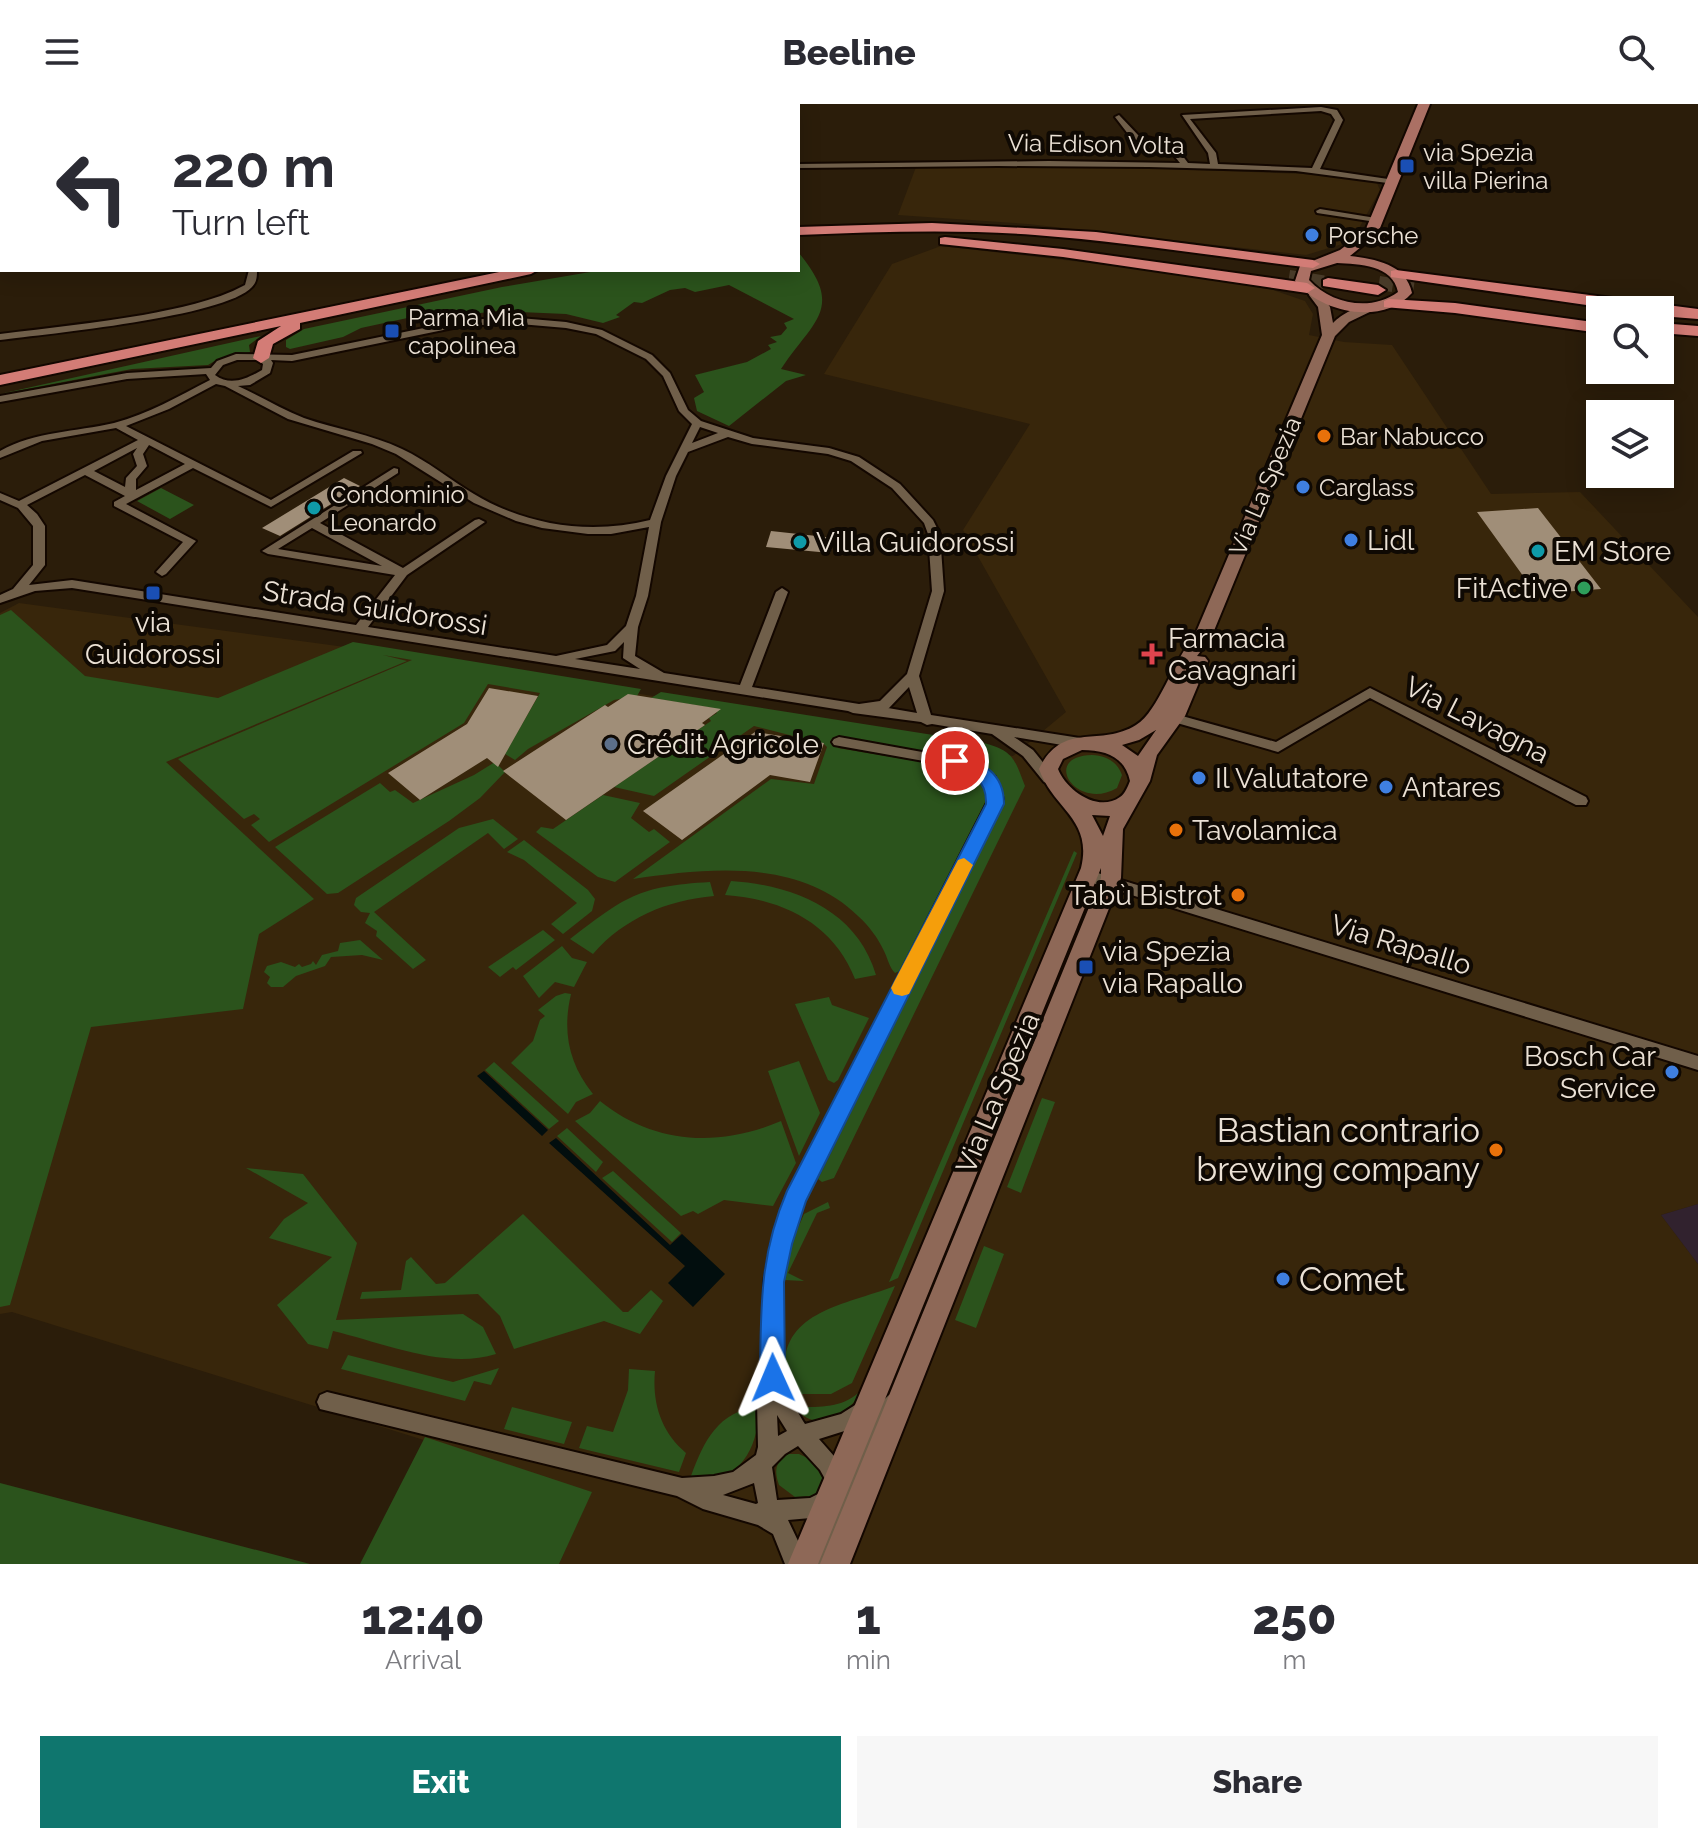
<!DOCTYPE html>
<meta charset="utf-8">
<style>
body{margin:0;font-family:Raleway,sans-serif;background:#f7f7f7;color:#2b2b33;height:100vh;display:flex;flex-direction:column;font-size:30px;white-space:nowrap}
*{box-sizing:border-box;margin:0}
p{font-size:26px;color:#7c7c81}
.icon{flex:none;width:44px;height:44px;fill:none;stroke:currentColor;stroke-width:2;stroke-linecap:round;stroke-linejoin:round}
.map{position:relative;height:1460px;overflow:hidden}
.drawer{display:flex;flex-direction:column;background:#fff;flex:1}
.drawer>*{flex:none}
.hud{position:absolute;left:0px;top:0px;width:800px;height:168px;box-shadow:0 4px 20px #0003;background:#fff;color:#2b2b33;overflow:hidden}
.buttons{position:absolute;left:1586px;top:192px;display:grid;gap:16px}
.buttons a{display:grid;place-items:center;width:88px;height:88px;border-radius:0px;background:#fff;box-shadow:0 4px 20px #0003;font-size:40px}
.pin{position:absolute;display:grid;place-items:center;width:68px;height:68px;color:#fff;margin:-34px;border:4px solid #fff;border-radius:50%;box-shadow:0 2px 8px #0007}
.me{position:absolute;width:88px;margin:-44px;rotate:359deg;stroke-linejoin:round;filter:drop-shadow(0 0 6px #0008)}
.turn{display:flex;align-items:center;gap:28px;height:168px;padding:0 40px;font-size:36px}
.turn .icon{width:104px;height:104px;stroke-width:2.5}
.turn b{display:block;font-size:56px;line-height:68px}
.eta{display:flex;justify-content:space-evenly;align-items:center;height:136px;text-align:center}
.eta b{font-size:48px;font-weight:800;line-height:56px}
.action{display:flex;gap:16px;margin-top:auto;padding:16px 40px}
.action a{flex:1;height:92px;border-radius:0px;background:#0f766e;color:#fff;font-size:32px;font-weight:800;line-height:92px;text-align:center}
.action a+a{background:#f7f7f7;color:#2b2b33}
header{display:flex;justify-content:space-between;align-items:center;height:104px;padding:0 40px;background:#fff;font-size:36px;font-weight:800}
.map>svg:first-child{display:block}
</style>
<header><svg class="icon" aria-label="menu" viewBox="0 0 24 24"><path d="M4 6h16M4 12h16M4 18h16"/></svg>Beeline<svg class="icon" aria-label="search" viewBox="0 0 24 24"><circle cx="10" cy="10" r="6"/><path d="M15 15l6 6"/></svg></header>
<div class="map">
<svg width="1698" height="1460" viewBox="0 0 1698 1460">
<rect width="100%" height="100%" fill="#2b1d0a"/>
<path fill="#38260b" d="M 916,63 L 1141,64 L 1357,72 L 1376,77 L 1380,86 L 1352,137 L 1306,151 L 1028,120 L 898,111 Z
M 941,142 L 1186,170 L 1273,186 L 1305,197 L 1313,210 L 1309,231 L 1344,238 L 1392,241 L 1491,390 L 1580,388 L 1698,513 L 1698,1100 L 1661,1111 L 1698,1160 L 1698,1460 L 559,1460 L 591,1388 L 12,1208 L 0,1210 L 0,509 L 19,499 L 412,552 L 1013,652 L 1066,608 L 963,426 L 1030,320 L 824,270 L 892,160 Z"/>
<path fill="#31222e" d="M 1698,1100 L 1698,1160 L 1661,1111 Z"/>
<path fill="#2b531c" d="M 798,148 C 846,205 813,216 781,265 L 806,271 L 786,277 L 729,322 L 697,307 L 694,294 L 704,288 L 695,271 L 747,258 L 771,245 L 768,241 L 777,238 L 770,233 L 781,231 L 787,224 L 784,219 L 794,215 L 729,181 L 695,188 L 685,184 L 670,186 L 642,199 L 634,198 L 616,211 L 620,213 L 603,219 L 566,210 L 497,207 L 430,215 L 412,213 L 361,224 L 343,233 L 290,245 L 286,243 L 286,236 L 304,225 L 502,183 L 602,166 L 798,166 Z
M 261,232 L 249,241 L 250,248 L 218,255 L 208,261 L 132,265 L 0,290 Z
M 161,384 L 194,401 L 170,415 L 137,397 Z
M 11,506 L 85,572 L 218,594 L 353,538 L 641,585 L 637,592 L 614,596 L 528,645 L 515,656 L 505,650 L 540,589 L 488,580 L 464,619 L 269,738 L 251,721 L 260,715 L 254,710 L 244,715 L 178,655 L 412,556 L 383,551 L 407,557 L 166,658 L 314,795 L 259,830 L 243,905 L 91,923 L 10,1201 L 0,1203 L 0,511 Z
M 661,588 L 984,639 C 1014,647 1015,656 1025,682 L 834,1074 L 822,1078 L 818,1075 L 1002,704 L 1002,682 L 984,662 L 966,654 L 841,633 L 838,644 L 964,665 C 979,672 989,681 987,699 L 902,866 L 895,869 C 889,863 888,855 884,847 C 878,834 869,822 858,812 C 799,754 708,764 633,775 L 771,675 L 814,680 L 827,643 L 824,640 L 754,622 L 654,692 L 614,683 L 711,617 L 709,614 L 717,609 L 713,604 L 651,594 Z
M 1092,651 C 1106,652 1117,657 1122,671 L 1117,684 C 1076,708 1040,652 1092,651 Z
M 495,658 L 505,668 L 480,694 L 449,717 L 338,789 L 327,790 L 275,743 L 380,679 L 390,688 L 395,686 L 413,699 L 474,671 Z
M 603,691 L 640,699 L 631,714 L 649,728 L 654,725 L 670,738 L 615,778 L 598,773 L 536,728 L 541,723 L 553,725 Z
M 493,715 L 518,735 L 504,745 L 488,729 L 374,808 L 426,856 L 413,865 L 376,832 L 377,827 L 365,819 L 370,809 L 361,808 L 354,801 L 356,794 L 459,724 Z
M 524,736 L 588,786 L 595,795 L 592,807 L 563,830 L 551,820 L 577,799 L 524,756 L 507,748 Z
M 1074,747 L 1077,749 L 898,1174 L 889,1178 Z
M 731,777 C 793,781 857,806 876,871 L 855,875 C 833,819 782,795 725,791 Z
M 710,778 L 714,792 C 668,796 624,814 593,850 L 570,835 C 625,793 638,782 710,778 Z
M 543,826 L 555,836 L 516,866 L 513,863 L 500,873 L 488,863 Z
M 360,836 L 383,856 L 362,851 L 331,853 L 325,862 L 296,872 L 283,883 L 271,883 L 267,879 L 270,873 L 264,868 L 267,862 L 281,858 L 295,863 L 299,860 L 302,863 L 311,860 L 313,857 L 316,861 L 322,851 L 338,847 L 340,839 Z
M 562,842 L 572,854 L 587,858 L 574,883 L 555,878 L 539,894 L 523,872 Z
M 565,889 L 571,890 C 562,928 569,960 593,990 L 576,998 L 568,1010 L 511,959 L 533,937 L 540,916 L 545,912 L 538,906 L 556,892 Z
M 829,893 L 832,901 L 869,914 L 838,976 L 834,979 L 828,976 L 795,900 Z
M 799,957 L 820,1009 L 799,1052 L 768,967 Z
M 494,958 L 559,1017 L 549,1025 L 485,966 Z
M 1042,994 L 1055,998 L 1021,1089 L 1007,1083 Z
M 600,997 C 653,1040 718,1044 781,1017 L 796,1059 L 773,1102 L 724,1096 L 698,1110 L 693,1107 L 681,1112 L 575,1017 L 590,1009 Z
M 567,1024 L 603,1058 L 596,1068 L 557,1032 Z
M 246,1064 L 303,1070 L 357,1139 L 336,1216 L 463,1210 L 483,1223 L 496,1250 C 445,1266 384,1239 333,1227 L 328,1245 L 308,1240 L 277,1201 L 332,1153 L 269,1134 L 284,1115 L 308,1099 Z
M 613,1067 L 681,1129 L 672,1138 L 602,1074 Z
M 828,1098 L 830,1104 L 817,1109 L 788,1169 L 804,1177 L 784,1176 L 792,1138 L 804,1110 Z
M 523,1110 L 623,1208 L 628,1208 L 651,1186 L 663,1197 L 640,1230 L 604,1217 L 514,1245 L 500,1212 L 478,1190 L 360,1195 L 362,1188 L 401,1186 L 406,1157 L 411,1153 L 436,1180 L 445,1179 Z
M 984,1142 L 1004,1150 L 976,1224 L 955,1216 Z
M 895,1182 L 852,1279 L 831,1290 L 788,1290 C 768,1209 836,1204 895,1182 Z
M 348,1251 L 453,1278 L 499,1264 L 491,1281 L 474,1277 L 465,1297 L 341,1265 Z
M 629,1265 L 655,1267 C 652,1299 661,1328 686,1349 L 679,1368 L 579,1344 L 587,1322 L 613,1328 L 628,1286 Z
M 865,1282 C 852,1308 818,1333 794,1303 C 822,1303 846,1305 865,1282 Z
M 512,1303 L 572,1318 L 564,1340 L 504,1325 Z
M 759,1303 C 759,1343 739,1384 691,1372 C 704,1337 718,1307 759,1303 Z
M 425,1333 L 592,1388 L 559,1460 L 360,1460 Z
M 788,1350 L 799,1350 L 816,1358 L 824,1378 L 816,1392 L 795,1393 L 779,1381 C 774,1367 775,1358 788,1350 Z
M 0,1379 L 310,1460 L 0,1460 Z"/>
<path fill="#020e0e" d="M 484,967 L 548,1026 L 542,1032 L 477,972 Z
M 556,1034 L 670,1141 L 682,1130 L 725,1170 L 693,1203 L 668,1179 L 685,1162 L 549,1039 Z"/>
<path fill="#a08e78" d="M 344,374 L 360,382 L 280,432 L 262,424 Z
M 1538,404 L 1601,485 L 1536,490 L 1477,408 Z
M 771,427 L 835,434 L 830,449 L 766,443 Z
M 489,584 L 538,592 L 498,663 L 487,654 L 420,696 L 388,669 L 467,620 Z
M 628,590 L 721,605 L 702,619 L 705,621 L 566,716 L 503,667 L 605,601 L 608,603 Z
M 755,628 L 824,639 L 810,678 L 770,671 L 682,736 L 643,707 Z"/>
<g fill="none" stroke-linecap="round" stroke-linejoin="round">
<path stroke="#483a28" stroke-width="14" stroke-dasharray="14 7" stroke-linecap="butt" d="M 1289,173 L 1328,179
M 1379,179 L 1419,185"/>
<defs>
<path id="street" d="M 261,0 L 269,0 L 269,2 L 261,2 Z
M 774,0 L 782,0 L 783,2 L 775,2 Z
M 1321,3 L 1337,6 L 1343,16 L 1320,65 L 1395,76 L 1395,80 L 1296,67 L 1149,63 L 998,62 L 798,64 L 798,60 L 1049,57 L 1180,59 L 1167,43 L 1132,35 L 1115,13 L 1119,11 L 1138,31 L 1173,39 L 1188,59 L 1210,60 L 1208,49 L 1182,11 ZM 1321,7 L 1331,10 L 1335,16 L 1312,64 L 1218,60 L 1216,49 L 1190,15 Z
M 1320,105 L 1376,114 L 1380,116 L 1376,118 L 1317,109 L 1316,107 Z
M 249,166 L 257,166 C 257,172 257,178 252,183 C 225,213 47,230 0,236 L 0,230 C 48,224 96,219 143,211 C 178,204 213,198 245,181 Z
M 508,213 L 566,218 L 602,226 L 652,251 L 670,269 L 688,306 L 701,317 L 753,334 L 829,344 L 859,353 L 900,380 L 933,416 L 940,430 L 944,487 L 919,572 L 931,611 L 1080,634 L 1085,636 L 1087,639 L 1085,642 L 1080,644 L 1014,633 L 1033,646 L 1054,672 L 1056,675 L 1049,680 L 1044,678 L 1023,652 L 992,630 L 932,620 L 927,621 L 921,618 L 853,609 L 848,607 L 72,484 L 35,487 L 0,499 L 0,491 L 13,485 L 33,461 L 33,422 L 18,404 L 0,396 L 0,389 L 19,397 L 138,336 L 116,324 L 42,337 L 0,354 L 0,347 C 35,327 76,328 114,319 C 148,310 179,292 210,276 L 206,270 L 127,275 L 0,298 L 0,292 L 127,269 L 211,264 L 217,257 L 236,250 L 292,251 L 458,217 ZM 508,219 L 566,224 L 596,230 L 646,255 L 663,272 L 679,307 L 692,320 L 666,372 L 650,416 C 591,431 527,422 474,390 C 450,376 428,357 402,345 C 371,330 336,325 304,314 C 281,305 260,292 238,282 L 250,281 L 270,269 L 273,259 L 271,256 L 292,257 L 458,223 ZM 237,256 L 258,256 L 263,260 L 262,266 C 248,274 231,283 215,271 L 223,261 ZM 216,280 L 225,282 L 288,315 L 372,340 L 396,350 L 474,399 L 516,417 L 542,424 L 588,430 L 611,430 L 649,423 L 636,492 L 626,522 L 607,541 L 556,552 L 368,523 L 407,471 L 485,418 L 479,415 L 475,416 L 403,464 L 320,419 L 398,369 L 398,365 L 394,364 L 262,447 L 268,450 L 395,471 L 356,521 L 72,476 L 29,481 L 45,461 L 45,422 L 37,410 L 27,401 L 85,371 L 125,392 L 114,398 L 114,402 L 183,438 L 156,468 L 162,472 L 166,470 L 196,437 L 126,400 L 193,364 L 271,403 L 362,349 L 361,347 L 353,347 L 271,396 L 126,322 L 169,305 ZM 700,323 L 718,329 L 692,339 ZM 728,333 L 752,340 L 828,350 L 851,357 L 892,384 L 924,419 L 928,430 L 932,487 L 907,570 L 880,597 L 859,600 L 752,583 L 788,488 L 782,484 L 776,488 L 740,581 L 664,569 L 635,552 L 638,523 L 648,492 L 661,418 L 676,372 L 688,348 ZM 149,341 L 185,360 L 136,386 L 136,375 L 147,362 L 143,350 ZM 137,344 L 133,350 L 137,362 L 126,374 L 125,383 L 94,367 ZM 312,424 L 382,462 L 278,445 ZM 624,538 L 623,554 L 640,565 L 575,555 L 615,547 ZM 909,583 L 917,609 L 888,604 L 889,604 Z
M 1370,584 L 1586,693 L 1588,697 L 1586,701 L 1576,701 L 1370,594 L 1278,648 L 1170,617 L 1169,614 L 1175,610 L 1276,638 Z
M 839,633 L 972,657 L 995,673 L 1003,695 L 809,1084 L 789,1140 L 782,1178 L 783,1274 L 789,1293 L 803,1317 L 805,1320 L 841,1310 L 863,1296 L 870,1299 L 873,1306 L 889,1291 L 896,1288 L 903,1291 L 906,1298 L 903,1305 L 886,1320 L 861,1381 L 851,1395 L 848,1417 L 830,1460 L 809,1460 L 830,1405 L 811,1414 L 788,1416 L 799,1439 L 805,1460 L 785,1460 L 773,1430 L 758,1421 L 703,1405 L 677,1392 L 320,1305 L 317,1298 L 320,1291 L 327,1288 L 682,1374 L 714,1372 L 733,1368 L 756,1351 L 758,1343 L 757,1297 L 763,1274 L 764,1178 L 771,1140 L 795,1076 L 989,695 L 984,679 L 963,664 L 834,641 L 832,638 L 834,635 ZM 777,1311 L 787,1327 L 778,1332 ZM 869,1314 L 847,1367 L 845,1370 L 834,1352 L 819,1335 L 854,1324 ZM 798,1342 L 820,1366 L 830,1384 L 810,1394 L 777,1396 L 772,1363 L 785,1350 ZM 754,1379 L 758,1399 L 756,1400 L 723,1391 Z
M 1088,766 L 1698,952 L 1698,966 L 1083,776 L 1081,772 L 1083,768 Z"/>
<path id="secondary" d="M 1310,188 L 1320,188 L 1330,203 L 1333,219 C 1343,208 1369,196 1380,203 L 1349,218 L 1335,232 L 1211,534 L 1197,552 L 1205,553 L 1208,557 L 1185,612 L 1157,651 L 1150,677 L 1123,725 L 1121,774 L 850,1460 L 820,1460 L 1101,774 L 1101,764 L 818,1460 L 788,1460 L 1081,764 C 1093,715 1053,705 1039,665 C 1063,616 1099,644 1136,621 C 1159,607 1173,556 1194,533 L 1322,231 L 1318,203 L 1309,191 ZM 1156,626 L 1138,652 L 1122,641 L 1139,636 ZM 1082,646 C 1106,646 1125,653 1130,677 C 1128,682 1125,690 1120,693 C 1098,709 1066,686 1058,665 L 1063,655 ZM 1092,711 L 1110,712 L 1103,732 Z"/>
<path id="primary" d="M 1418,0 L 1430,0 L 1378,129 L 1350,152 C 1375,155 1406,160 1412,189 C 1382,222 1321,209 1295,177 L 1300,162 L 1340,146 L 1365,127 ZM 1337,159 C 1359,160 1393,161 1398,188 C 1371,208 1331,200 1309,176 L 1311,167 Z"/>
<path id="highway" d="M 932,119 L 1096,128 L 1313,156 L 1320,160 L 1313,164 C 1220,153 1128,138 1035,131 C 956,125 877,128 798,131 L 798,123 Z
M 945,133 L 1063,145 L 1307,179 L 1315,184 L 1307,189 L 1063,153 L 940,140 L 940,134 Z
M 509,166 L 538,166 L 531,170 L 300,219 L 300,225 L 273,240 L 269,254 L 261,259 L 253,254 L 258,237 L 281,222 L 0,281 L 0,271 Z
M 1396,166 L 1698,205 L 1698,215 L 1660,212 L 1660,206 L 1621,206 L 1391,173 L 1391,167 Z
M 1328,174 L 1378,181 L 1386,186 L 1378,191 L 1323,182 L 1323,176 Z
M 1389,195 L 1455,199 L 1600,219 L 1600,229 L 1455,209 L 1384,203 L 1384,197 Z
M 1660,219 L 1698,222 L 1698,232 L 1660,229 Z"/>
</defs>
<use href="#street" stroke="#130700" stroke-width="4"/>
<use href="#secondary" stroke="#130700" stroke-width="4"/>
<use href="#primary" stroke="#130700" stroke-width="4"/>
<use href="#highway" stroke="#130700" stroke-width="4"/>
<use href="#street" fill="#705f4a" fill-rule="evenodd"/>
<use href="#secondary" fill="#8e6857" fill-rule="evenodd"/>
<use href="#primary" fill="#ab7064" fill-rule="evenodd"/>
<use href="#highway" fill="#d37c76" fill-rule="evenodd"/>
</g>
<path fill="#1a73e8" stroke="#114b97" stroke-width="2" d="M 955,651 C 982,658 1004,668 1004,700 L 806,1097 L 792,1140 L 784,1178 L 785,1274 L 781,1283 L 773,1286 L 764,1283 L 760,1274 C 761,1205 759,1152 787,1087 L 986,700 C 987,675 971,668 949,661 L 946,657 Z"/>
<path fill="#f59e0b" d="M 964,754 L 973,761 L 909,890 L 902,892 L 894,890 L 891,884 L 894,878 L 958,756 Z"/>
<g fill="#1a4fb4" stroke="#0f0903" stroke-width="3">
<rect x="1399" y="54" width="16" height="16" rx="4"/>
<rect x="384" y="219" width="16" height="16" rx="4"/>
<rect x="145" y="481" width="16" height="16" rx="4"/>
<rect x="1078" y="855" width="16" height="16" rx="4"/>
</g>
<g fill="#3f7fe0" stroke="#0f0903" stroke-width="3">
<circle cx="1312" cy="131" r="8"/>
<circle cx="1303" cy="383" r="8"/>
<circle cx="1351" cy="436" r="8"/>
<circle cx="1199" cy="674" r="8"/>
<circle cx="1386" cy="683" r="8"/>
<circle cx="1672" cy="968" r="8"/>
<circle cx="1283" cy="1175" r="8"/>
</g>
<g fill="#e8710a" stroke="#0f0903" stroke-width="3">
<circle cx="1324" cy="332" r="8"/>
<circle cx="1176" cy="726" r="8"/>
<circle cx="1238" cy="791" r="8"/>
<circle cx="1496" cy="1046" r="8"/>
</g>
<g fill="#0f9aa8" stroke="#0f0903" stroke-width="3">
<circle cx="314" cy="404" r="8"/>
<circle cx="800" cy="438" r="8"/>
<circle cx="1538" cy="447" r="8"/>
</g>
<circle fill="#2e9e5b" stroke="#0f0903" stroke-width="3" cx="1584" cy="484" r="8"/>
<path fill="#e0444e" stroke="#0f0903" stroke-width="3" d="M1148 538h8v8h8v8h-8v8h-8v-8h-8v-8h8z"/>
<circle fill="#5c6f8a" stroke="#0f0903" stroke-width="3" cx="611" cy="640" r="8"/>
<g text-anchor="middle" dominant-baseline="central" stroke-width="8" stroke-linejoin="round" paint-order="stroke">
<g font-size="24" fill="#ebe1d5" stroke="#0f0903">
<text transform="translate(1096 40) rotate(1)">Via Edison Volta</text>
<text transform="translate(1265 382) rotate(-67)">Via La Spezia</text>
</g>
<g font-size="24" fill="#ebe1d5" stroke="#0f0903" text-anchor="start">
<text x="1423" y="48">via Spezia<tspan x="1423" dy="28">villa Pierina</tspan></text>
<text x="1328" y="131">Porsche</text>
<text x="408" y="213">Parma Mia<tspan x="408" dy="28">capolinea</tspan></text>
<text x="1340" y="332">Bar Nabucco</text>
<text x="1319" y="383">Carglass</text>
<text x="330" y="390">Condominio<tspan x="330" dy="28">Leonardo</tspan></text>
</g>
<g font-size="28" fill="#ebe1d5" stroke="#0f0903" text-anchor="start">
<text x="1367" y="436">Lidl</text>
<text x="816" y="438">Villa Guidorossi</text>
<text x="1554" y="447">EM Store</text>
<text x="1568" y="484" text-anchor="end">FitActive</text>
<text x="153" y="518" text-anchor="middle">via<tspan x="153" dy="32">Guidorossi</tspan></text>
<text x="1168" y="534">Farmacia<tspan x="1168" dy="32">Cavagnari</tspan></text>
<text x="627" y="640">Crédit Agricole</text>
<text x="1215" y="674">Il Valutatore</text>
<text x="1402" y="683">Antares</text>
<text x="1192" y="726">Tavolamica</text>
<text x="1222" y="791" text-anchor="end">Tabù Bistrot</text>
<text x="1102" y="847">via Spezia<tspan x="1102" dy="32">via Rapallo</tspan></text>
<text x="1656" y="952" text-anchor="end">Bosch Car<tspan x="1656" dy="32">Service</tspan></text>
</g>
<g font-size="28" fill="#ebe1d5" stroke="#0f0903">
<text transform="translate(375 504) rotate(9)">Strada Guidorossi</text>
<text transform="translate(1477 616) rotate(27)">Via Lavagna</text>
<text transform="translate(1401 841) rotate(17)">Via Rapallo</text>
<text transform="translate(998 989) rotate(-67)">Via La Spezia</text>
</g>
<g font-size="34" fill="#ebe1d5" stroke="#0f0903" text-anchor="end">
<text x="1480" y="1026">Bastian contrario<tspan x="1480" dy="39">brewing company</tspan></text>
<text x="1299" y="1175" text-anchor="start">Comet</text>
</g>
</g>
</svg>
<div class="buttons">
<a><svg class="icon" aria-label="search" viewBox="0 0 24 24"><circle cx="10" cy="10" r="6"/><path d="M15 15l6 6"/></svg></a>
<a><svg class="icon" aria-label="layers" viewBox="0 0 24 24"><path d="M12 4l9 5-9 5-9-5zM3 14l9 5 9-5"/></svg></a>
</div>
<div class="pin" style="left:955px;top:657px;background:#d93025"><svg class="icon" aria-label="arrive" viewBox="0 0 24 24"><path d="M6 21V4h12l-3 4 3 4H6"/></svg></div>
<svg class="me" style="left:773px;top:1274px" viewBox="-20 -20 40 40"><path d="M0-17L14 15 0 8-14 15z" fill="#1a73e8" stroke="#fff" stroke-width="4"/></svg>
<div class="hud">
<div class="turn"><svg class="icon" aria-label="left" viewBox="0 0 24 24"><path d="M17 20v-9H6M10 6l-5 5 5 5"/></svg><div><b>220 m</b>Turn left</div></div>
</div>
</div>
<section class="drawer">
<div class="eta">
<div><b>12:40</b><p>Arrival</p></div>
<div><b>1</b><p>min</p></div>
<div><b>250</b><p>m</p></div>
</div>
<div class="action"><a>Exit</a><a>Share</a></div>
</section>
